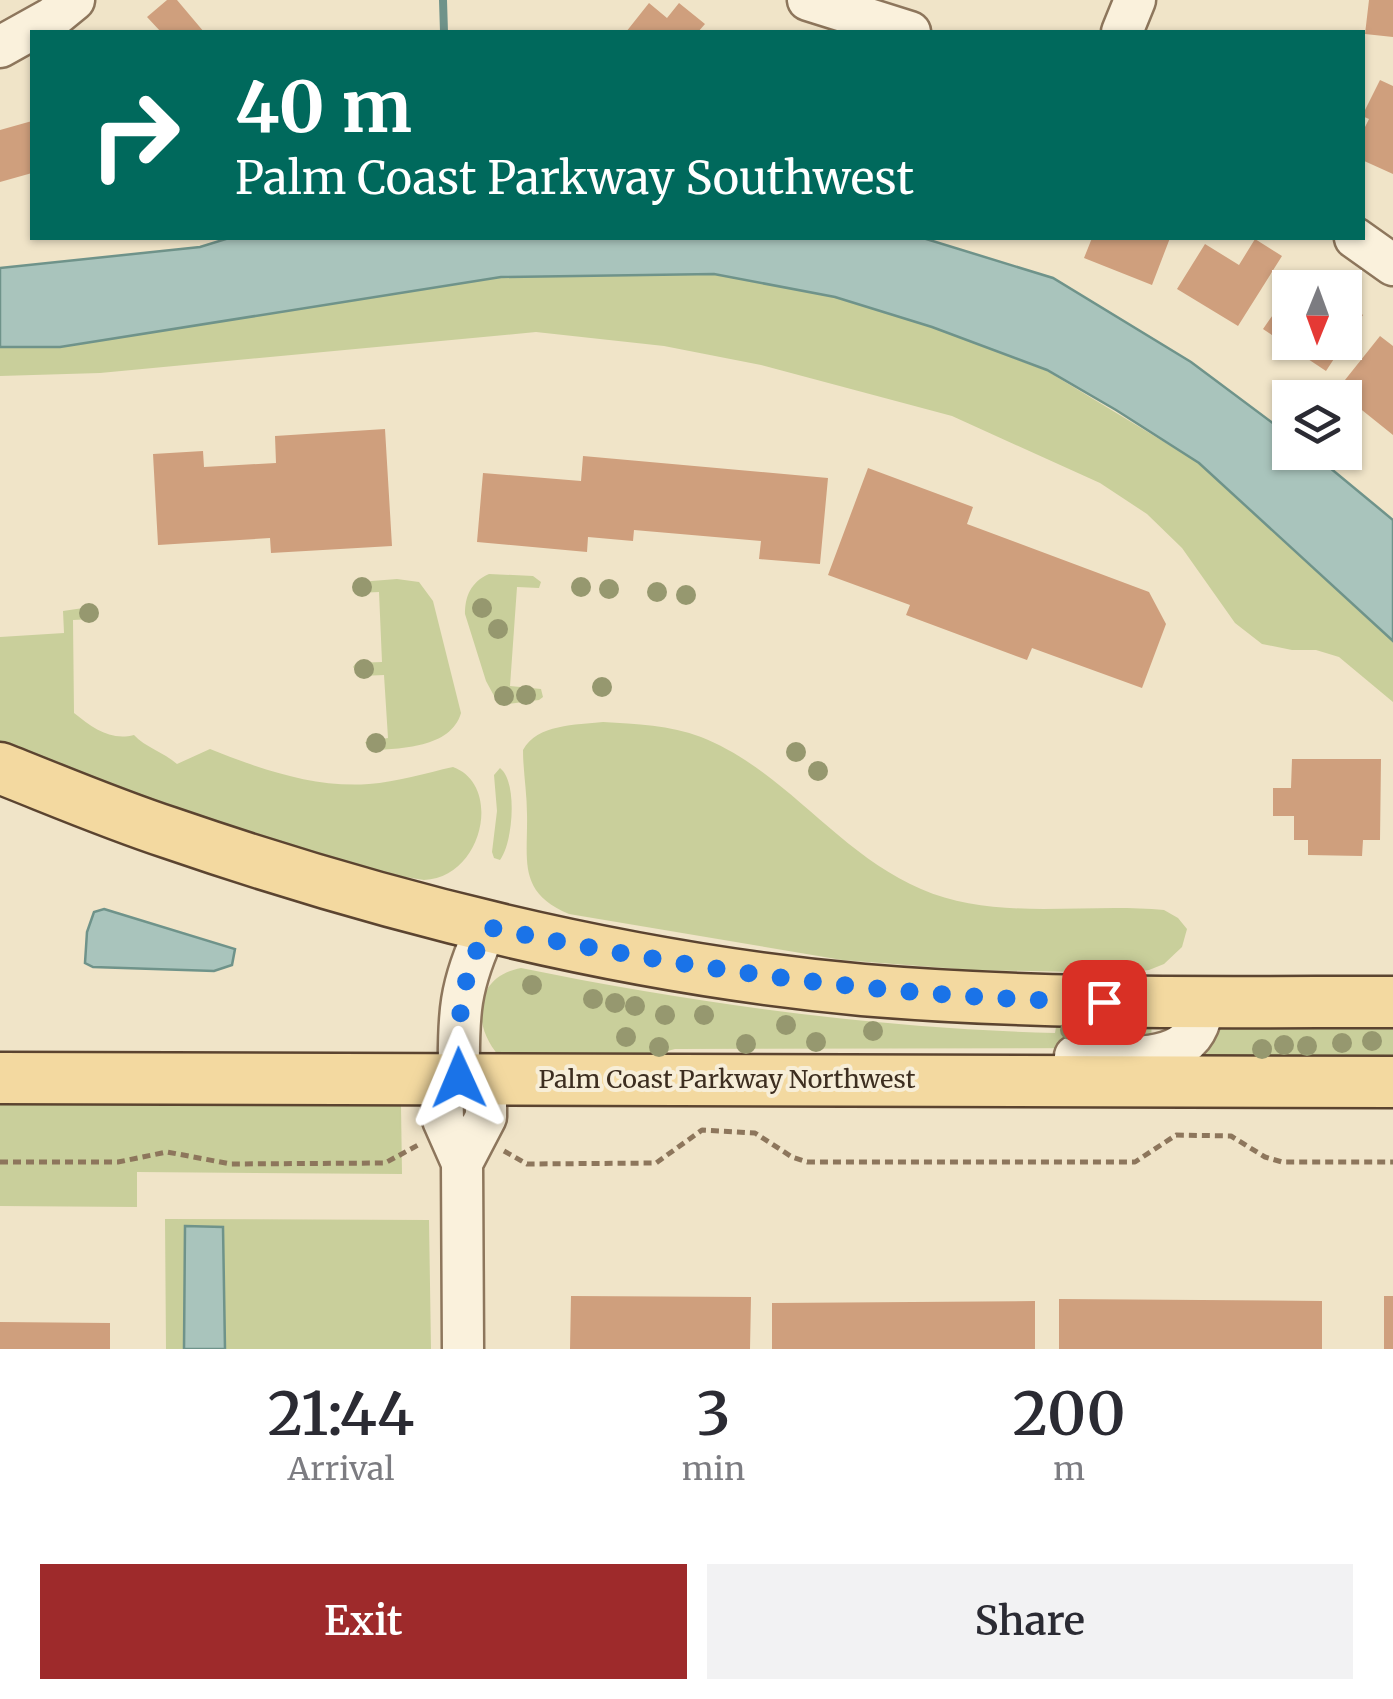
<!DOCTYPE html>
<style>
body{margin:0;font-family:Merriweather,serif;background:#f2f2f3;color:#2b2b33;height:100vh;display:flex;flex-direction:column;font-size:38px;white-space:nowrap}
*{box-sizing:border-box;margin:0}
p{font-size:32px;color:#7c7c81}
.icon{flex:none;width:55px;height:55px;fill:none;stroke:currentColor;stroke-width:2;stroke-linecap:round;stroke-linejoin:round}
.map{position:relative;height:1349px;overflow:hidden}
.drawer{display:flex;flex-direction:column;background:#fff;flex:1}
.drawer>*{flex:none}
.banner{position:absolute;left:30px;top:30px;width:1335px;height:210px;border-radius:0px;box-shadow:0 2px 8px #0004;background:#00695c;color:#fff;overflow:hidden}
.needle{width:65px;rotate:181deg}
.buttons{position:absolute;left:1272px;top:270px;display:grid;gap:20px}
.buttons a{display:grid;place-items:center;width:90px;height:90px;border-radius:0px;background:#fff;box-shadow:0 2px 8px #0004;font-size:50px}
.pin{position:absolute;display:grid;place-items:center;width:85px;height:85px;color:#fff;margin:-42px;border-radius:20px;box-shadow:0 5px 15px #0006}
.me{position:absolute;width:110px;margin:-55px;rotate:359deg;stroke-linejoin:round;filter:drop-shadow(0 0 8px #0008)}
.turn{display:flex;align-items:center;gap:35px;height:210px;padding:0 40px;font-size:45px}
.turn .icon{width:130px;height:130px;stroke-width:2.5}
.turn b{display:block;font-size:70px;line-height:85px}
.eta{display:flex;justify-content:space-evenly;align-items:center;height:170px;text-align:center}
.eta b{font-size:60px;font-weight:600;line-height:70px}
.primary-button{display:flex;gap:20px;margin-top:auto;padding:20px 40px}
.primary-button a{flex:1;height:115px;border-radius:0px;background:#9e2a2b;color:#fff;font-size:40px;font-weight:600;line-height:115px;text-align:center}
.primary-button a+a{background:#f2f2f3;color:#2b2b33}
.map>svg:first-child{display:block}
</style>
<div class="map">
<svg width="1393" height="1349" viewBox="0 0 1393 1349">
<rect width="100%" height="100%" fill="#f0e4c8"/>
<path fill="#c9cf9b" d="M 714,274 L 835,297 L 932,327 L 1047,371 L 1199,463 L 1393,641 L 1393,702 L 1339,657 L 1316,650 L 1292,650 L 1262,644 L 1235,623 L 1182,548 L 1147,514 L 1100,483 L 952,416 L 761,365 L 664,346 L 536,332 L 100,373 L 0,376 L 0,347 L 60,347 L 501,277 Z
M 489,574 L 533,576 L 541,582 L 539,588 L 517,587 L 510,686 L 541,689 L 543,697 L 539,700 L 499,705 L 486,681 L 465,614 C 465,596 471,582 489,574 Z
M 397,579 L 419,582 L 433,601 L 461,713 C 451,748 400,749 369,750 L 365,742 L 388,738 L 384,675 L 361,676 L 353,667 L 356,663 L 382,662 L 379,592 L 358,593 L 355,587 L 359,582 Z
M 90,607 L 95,611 L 94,619 L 73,620 L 74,713 C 93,728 110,741 134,735 C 145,747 163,752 177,764 L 210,749 C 260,769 314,788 369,784 C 397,782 426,773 453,767 C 503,785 483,878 424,880 L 282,857 L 14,751 L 0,742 L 0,637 L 64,633 L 63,611 Z
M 603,722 C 636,724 670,725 701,737 C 785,770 838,854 921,889 C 997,922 1084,902 1164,910 L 1178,918 L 1187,929 L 1182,947 L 1164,964 L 1149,970 L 1127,973 L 971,970 L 842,960 L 569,914 C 517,892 528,861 527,814 C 527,793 523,771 523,750 C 537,724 576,725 603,722 Z
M 500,768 C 518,782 513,843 500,860 L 494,858 L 492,852 L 497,811 L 494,775 Z
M 521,968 C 698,1004 874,1028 1055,1033 L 1058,1015 L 1152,1018 L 1151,1041 L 1143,1048 L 675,1049 L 618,1064 L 499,1056 C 471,1024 474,977 521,968 Z
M 1217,1017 L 1393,1017 L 1393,1063 L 1185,1057 Z
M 0,1093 L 397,1094 L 401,1106 L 402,1174 L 137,1172 L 137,1207 L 0,1206 Z
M 165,1219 L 429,1220 L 431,1349 L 225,1349 L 223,1227 L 186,1226 L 184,1349 L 166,1349 Z"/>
<path fill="#a9c4bc" stroke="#6f938a" stroke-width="2.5" d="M 229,238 L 923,238 L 1053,278 L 1191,362 L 1290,436 L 1290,452 L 1312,453 L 1393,520 L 1393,641 L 1199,463 L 1116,410 L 1047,370 L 932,327 L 835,297 L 714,274 L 501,277 L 60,347 L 0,347 L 0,268 L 200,247 Z
M 104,909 L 235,949 L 232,965 L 214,971 L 93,967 L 85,963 L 87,932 L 94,912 Z
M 185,1226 L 223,1227 L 225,1349 L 184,1349 Z"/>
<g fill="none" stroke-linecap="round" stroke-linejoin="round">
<path stroke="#6f938a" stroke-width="8" d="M 443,0 L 444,32"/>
</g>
<path fill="#cf9f7d" d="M 167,0 L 177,0 L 204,32 L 161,32 L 147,17 Z
M 1369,0 L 1393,0 L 1393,37 L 1365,34 Z
M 649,3 L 667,18 L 679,3 L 705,24 L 698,32 L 626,32 Z
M 1380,80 L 1393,86 L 1393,174 L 1362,160 L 1362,133 L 1369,119 L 1362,116 Z
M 32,121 L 32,173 L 0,182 L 0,130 Z
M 1092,238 L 1170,238 L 1152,285 L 1084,258 Z
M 1255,239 L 1282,256 L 1238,326 L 1177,289 L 1205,244 L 1239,265 Z
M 1290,290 L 1290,342 L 1345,342 L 1326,371 L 1263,329 Z
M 1345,302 L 1363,315 L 1345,342 Z
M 1380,336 L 1393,346 L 1393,435 L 1337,390 Z
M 385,429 L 392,546 L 271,553 L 270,538 L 158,545 L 153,454 L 203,451 L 204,467 L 276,463 L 275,436 Z
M 583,456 L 828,478 L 820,564 L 759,559 L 761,541 L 634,530 L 633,541 L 588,537 L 587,552 L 477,542 L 483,473 L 581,481 Z
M 868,468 L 973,507 L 967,524 L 1149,592 L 1166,624 L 1142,688 L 1032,648 L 1027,660 L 906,615 L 910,605 L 828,575 Z
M 1292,759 L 1381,759 L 1380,840 L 1363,840 L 1362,856 L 1308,855 L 1308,840 L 1294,840 L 1294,816 L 1273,816 L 1273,788 L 1291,788 Z
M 571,1296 L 751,1297 L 750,1349 L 570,1349 Z
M 1384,1296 L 1393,1296 L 1393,1349 L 1384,1349 Z
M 1059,1299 L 1322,1301 L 1322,1349 L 1059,1349 Z
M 1035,1301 L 1035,1349 L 772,1349 L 772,1303 Z
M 0,1322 L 110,1323 L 110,1349 L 0,1349 Z"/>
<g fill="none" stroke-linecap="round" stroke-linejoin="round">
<defs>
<path id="minor" d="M 808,0 L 910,32
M 1122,32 L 1135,0
M 0,47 L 52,18 L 74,0
M 1355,238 L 1393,265
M 1075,1056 C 1123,1056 1200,1071 1203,1002
M 459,1078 C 458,1015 459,985 487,927
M 442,1079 L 443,1120 L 462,1163 L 463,1349
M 462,1163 L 486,1117 L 486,1078"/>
<path id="major" d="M 0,768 C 56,790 112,814 170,833 C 394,910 626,968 863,990 C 1039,1005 1216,1002 1393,1002
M 0,1078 L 1393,1082"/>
</defs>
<use href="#minor" stroke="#8d765c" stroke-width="45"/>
<use href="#major" stroke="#5b4430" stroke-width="55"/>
<path stroke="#8d765c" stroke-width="5" stroke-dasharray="8 5" stroke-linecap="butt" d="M 504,1151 L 527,1164 L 656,1163 L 702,1130 L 755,1133 L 792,1157 L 807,1162 L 1135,1162 L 1176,1135 L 1231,1136 L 1265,1157 L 1282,1162 L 1393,1162
M 0,1162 L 118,1162 L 167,1152 L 231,1164 L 385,1163 L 420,1144"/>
<use href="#minor" stroke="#faf1dc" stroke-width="40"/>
<use href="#major" stroke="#f3d9a0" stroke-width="50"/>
</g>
<g fill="#96986f">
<circle cx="362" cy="587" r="10"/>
<circle cx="581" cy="587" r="10"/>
<circle cx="609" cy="589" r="10"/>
<circle cx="657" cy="592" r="10"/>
<circle cx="686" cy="595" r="10"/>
<circle cx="482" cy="608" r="10"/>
<circle cx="89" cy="613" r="10"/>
<circle cx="498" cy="629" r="10"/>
<circle cx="364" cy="669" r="10"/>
<circle cx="602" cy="687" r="10"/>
<circle cx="526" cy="695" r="10"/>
<circle cx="504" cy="696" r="10"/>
<circle cx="376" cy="743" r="10"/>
<circle cx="796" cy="752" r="10"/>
<circle cx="818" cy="771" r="10"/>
<circle cx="532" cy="985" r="10"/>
<circle cx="593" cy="999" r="10"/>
<circle cx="615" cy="1003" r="10"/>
<circle cx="635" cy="1006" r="10"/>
<circle cx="665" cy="1015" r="10"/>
<circle cx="704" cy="1015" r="10"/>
<circle cx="786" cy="1025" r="10"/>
<circle cx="1070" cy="1030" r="10"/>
<circle cx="1096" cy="1030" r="10"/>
<circle cx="1123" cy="1030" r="10"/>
<circle cx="873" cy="1031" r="10"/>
<circle cx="626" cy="1037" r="10"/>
<circle cx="1372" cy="1041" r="10"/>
<circle cx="816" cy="1042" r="10"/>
<circle cx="1342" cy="1043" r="10"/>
<circle cx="746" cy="1044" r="10"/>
<circle cx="1284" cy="1045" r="10"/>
<circle cx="1307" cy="1046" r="10"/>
<circle cx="659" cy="1047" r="10"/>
<circle cx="1262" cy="1049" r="10"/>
</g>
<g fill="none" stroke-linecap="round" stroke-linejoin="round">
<path stroke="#1a73e8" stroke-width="18" stroke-dasharray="0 32.4" d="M 459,1078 C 458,1015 459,985 487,927 C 691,970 894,998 1104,1002"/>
</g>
<g text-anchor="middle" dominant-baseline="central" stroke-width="8" stroke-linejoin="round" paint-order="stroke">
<g font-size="25" fill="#3d2e20" stroke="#f7eed8">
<text x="727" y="1079">Palm Coast Parkway Northwest</text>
</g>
</g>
</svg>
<div class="buttons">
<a><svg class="needle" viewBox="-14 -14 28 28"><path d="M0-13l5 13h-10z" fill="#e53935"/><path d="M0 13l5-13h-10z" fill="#7c7c81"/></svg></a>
<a><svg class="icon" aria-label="layers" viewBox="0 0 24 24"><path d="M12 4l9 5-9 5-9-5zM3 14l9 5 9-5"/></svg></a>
</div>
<div class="pin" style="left:1104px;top:1002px;background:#d93025"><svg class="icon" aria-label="arrive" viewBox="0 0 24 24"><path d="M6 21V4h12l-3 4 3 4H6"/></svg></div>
<svg class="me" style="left:459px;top:1078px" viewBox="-20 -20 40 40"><path d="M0-17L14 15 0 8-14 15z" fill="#1a73e8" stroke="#fff" stroke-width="4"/></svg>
<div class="banner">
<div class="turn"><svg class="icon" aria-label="right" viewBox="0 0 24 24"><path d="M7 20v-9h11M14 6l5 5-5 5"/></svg><div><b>40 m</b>Palm Coast Parkway Southwest</div></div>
</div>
</div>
<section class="drawer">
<div class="eta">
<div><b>21:44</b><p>Arrival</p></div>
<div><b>3</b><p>min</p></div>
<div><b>200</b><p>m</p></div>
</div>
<div class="primary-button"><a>Exit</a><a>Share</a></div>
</section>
